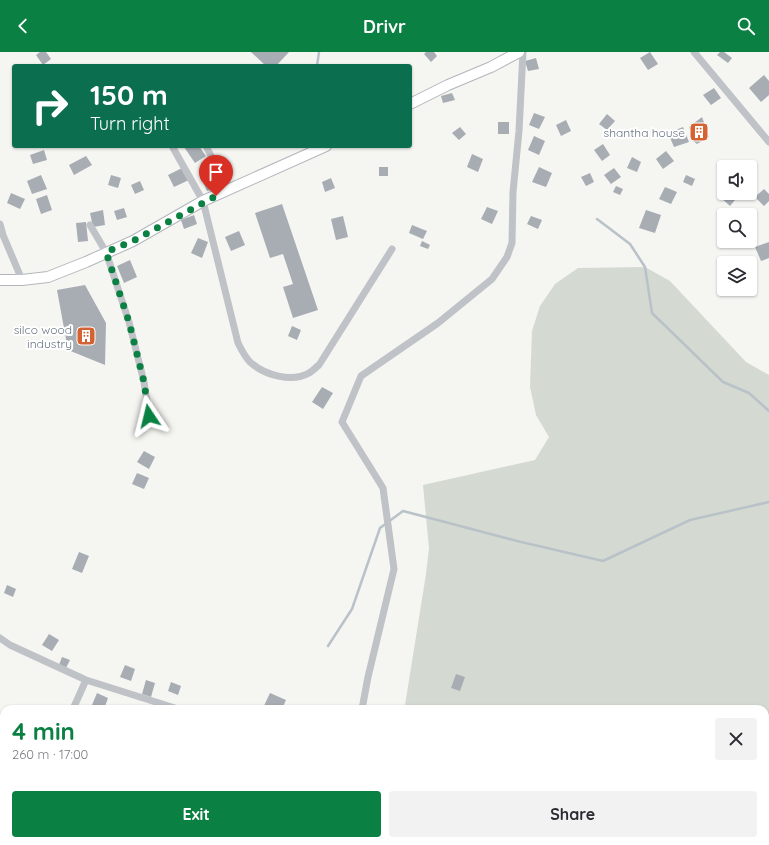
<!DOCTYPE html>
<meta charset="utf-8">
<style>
body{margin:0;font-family:Quicksand,sans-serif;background:#f2f2f3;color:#2b2b33;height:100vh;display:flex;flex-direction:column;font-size:15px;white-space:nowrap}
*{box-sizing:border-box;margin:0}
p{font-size:13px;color:#7c7c81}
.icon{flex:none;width:22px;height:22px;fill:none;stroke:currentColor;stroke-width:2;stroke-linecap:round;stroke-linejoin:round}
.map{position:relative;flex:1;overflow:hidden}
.side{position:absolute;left:0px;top:653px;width:769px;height:140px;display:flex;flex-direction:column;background:#fff;border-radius:12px 12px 0 0;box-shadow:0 1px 3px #0004}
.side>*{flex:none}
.hud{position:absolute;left:12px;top:12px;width:400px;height:84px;border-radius:4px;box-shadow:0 1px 3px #0004;background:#0b6e4f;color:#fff;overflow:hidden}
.tools{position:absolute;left:717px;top:108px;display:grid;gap:8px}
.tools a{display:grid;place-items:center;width:40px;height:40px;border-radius:4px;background:#fff;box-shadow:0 1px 3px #0004;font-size:20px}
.pin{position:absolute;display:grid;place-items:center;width:34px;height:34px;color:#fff;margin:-41px -17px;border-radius:50% 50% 50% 0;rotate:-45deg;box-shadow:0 0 4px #0007}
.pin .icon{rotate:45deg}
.me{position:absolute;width:44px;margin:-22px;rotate:350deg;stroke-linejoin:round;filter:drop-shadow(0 0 3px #0008)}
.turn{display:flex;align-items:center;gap:14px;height:84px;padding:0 12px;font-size:18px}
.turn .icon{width:52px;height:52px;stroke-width:2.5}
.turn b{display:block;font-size:28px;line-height:34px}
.round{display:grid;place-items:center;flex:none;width:42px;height:42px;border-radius:4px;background:#f2f2f3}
.head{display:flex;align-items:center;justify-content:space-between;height:68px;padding:0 12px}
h1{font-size:24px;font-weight:800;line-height:30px;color:#0b8043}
.button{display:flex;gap:8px;margin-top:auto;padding:8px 12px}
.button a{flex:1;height:46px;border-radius:4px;background:#0b8043;color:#fff;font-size:16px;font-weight:800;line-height:46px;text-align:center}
.button a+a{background:#f2f2f3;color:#2b2b33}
header{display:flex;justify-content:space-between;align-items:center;height:52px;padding:0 12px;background:#0b8043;color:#fff;font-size:18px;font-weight:800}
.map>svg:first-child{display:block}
</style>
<header><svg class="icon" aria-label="back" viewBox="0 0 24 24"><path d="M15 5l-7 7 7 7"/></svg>Drivr<svg class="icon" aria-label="search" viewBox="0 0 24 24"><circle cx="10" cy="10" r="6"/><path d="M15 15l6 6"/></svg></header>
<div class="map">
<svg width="769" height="793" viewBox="0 0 769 793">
<rect width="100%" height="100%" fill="#f5f5f2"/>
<path fill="#d4dad2" d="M 645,215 L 670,229 L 746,310 L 769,323 L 769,793 L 207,793 L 205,789 L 765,789 L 765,657 L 403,657 L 405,653 L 426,522 L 429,496 L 423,433 L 535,408 L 549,385 L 536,363 L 530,335 L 532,279 L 540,254 L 555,232 L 578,216 Z"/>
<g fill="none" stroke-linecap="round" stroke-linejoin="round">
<path stroke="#b9c2c8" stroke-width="2.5" d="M 317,14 L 319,0
M 597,167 L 630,192 L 645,215 L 652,261 L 723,330 L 749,341 L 769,359
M 328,594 L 352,557 L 380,476 L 403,459 L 517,489 L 603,509 L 690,468 L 769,450"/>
</g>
<path fill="#a7adb3" d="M 40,0 L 46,0 L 51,7 L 43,13 L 36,3 Z
M 251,0 L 289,0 L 276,14 L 266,14 Z
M 426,0 L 434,0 L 437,4 L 431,10 L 424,2 Z
M 650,0 L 658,12 L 648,18 L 640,6 Z
M 720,0 L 724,0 L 732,6 L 728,11 L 717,3 Z
M 536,6 L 539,17 L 528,19 L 525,9 Z
M 764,23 L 769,29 L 769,43 L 761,50 L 749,36 Z
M 714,36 L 721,46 L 711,53 L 703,43 Z
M 452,41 L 455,48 L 443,51 L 441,44 Z
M 534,61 L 545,65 L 539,77 L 529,73 Z
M 607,62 L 615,69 L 607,78 L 599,72 Z
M 702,65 L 709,85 L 697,92 L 693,89 L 689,75 Z
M 566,68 L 571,79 L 561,84 L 556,73 Z
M 498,70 L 509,70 L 509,82 L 498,82 Z
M 460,75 L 466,82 L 459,88 L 452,81 Z
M 683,75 L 689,90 L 674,95 L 668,81 Z
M 534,84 L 545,89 L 539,103 L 528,98 Z
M 603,92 L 610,103 L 602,109 L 594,98 Z
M 185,94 L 199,94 L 206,104 L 195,111 L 184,95 Z
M 44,98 L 47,108 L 33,112 L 30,103 Z
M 666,99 L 674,109 L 663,117 L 656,107 Z
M 472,102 L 483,107 L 478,120 L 467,115 Z
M 86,104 L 92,113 L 74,123 L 69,113 Z
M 632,105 L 641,110 L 637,120 L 627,116 Z
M 379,115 L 388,115 L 388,124 L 379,124 Z
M 539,115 L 552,121 L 546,135 L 532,130 Z
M 182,116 L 189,128 L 174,135 L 168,123 Z
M 614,116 L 621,125 L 611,132 L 604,123 Z
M 590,121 L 594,130 L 586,134 L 581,125 Z
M 215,122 L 220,135 L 207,139 L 202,127 Z
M 41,123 L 47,137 L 32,142 L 27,129 Z
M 111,123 L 121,126 L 118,136 L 108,133 Z
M 686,123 L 695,127 L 692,134 L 683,130 Z
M 331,126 L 335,136 L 325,140 L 322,130 Z
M 140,129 L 144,138 L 135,142 L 131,133 Z
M 616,134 L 623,137 L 620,143 L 613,140 Z
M 665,135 L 677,140 L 671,152 L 659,147 Z
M 764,137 L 769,142 L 769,149 L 764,154 L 755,145 Z
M 11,141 L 25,147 L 20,157 L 7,151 Z
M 724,141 L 727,141 L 735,148 L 730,154 L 720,145 Z
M 47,143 L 52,158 L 41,162 L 36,147 Z
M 282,152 L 318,258 L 293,266 L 283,235 L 293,232 L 283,202 L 270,206 L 255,161 Z
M 487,155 L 498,159 L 492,172 L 481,167 Z
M 124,156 L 127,165 L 117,168 L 114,159 Z
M 103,158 L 105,173 L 93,175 L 90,161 Z
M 646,158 L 661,163 L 655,181 L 639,176 Z
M 194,163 L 197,172 L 184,177 L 181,168 Z
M 343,164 L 348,185 L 336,188 L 331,167 Z
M 531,164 L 542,168 L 538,177 L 527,172 Z
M 86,170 L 88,189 L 78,190 L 76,171 Z
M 412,173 L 427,179 L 423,187 L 409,181 Z
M 239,179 L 245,193 L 231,199 L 225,185 Z
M 198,186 L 208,190 L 202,206 L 191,201 Z
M 422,189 L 430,193 L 428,197 L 420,194 Z
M 769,190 L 769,206 L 761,209 L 755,195 Z
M 130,208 L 137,225 L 124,231 L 117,214 Z
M 85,233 L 106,271 L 105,313 L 68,298 L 57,238 Z
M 292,274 L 301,278 L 297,288 L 288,284 Z
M 322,335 L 333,341 L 323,357 L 312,350 Z
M 144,399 L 155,405 L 149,417 L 137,410 Z
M 137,421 L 149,426 L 144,437 L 132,432 Z
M 79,500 L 89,504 L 82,521 L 72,517 Z
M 7,533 L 16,537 L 13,545 L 4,541 Z
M 49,582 L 59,588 L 52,599 L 42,593 Z
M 62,605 L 70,608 L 66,616 L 59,613 Z
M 125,613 L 135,617 L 131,629 L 120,625 Z
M 456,622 L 465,625 L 460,639 L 451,636 Z
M 146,628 L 155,631 L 151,645 L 142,642 Z
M 171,630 L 181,634 L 178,643 L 168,639 Z
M 97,641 L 108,646 L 104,657 L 92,653 Z
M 270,641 L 286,648 L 282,657 L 263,656 Z"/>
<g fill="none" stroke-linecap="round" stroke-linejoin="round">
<defs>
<path id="secondary" d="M 410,52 L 448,33 L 491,15 L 519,0
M 0,228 L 22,228 L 48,225 L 86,210 L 133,189 L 203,149 L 326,94"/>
</defs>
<use href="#secondary" stroke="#b2b6ba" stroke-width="12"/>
<path stroke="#bfc2c6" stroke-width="7" d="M 694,0 L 769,90
M 172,94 L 203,149 L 238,291 C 241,297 245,305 250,310 C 264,323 292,331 309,321 C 313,319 316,315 319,313 L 392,197
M 206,94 L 228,138
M 0,172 L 3,183 L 22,228
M 90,173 L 106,200 L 129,270 L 144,330 L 149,364
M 0,586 L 10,593 L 86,628 L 178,657
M 73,657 L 86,628
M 362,657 L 368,625 L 394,517 L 383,436 L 342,370 L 361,324 L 438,271 L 492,227 L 507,205 L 512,191 L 513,140 L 519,79 L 523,0
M 7,793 L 10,789"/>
<use href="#secondary" stroke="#fff" stroke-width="10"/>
</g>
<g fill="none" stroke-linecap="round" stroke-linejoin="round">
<path stroke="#0b8043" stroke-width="7" stroke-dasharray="0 12.6" d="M 149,364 L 144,330 L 129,270 L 106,200 L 133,189 L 216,144"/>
</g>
<defs>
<symbol id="building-square" viewBox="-11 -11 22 22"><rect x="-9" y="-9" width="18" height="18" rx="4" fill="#d46233" stroke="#fff"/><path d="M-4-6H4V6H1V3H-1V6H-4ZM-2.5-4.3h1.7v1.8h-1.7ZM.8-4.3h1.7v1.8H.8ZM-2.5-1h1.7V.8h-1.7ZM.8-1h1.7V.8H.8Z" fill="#fff"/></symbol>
</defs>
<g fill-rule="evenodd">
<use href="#building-square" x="688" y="69" width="22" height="22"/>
<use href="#building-square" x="75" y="273" width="22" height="22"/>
</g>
<g text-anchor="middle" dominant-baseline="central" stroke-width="4" stroke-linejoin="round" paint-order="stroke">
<g font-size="12" fill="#677481" stroke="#fff" text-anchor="end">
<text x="685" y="80">shantha house</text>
<text x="72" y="277">silco wood<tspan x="72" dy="14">industry</tspan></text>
</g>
</g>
</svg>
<div class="tools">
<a><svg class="icon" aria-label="sound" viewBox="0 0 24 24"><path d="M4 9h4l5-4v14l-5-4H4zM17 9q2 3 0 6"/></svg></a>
<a><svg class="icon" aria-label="search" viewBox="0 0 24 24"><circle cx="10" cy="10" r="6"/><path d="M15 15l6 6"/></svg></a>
<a><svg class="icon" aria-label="layers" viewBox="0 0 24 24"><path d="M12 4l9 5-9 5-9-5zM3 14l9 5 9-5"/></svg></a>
</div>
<div class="pin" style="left:216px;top:144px;background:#d93025"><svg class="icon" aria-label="arrive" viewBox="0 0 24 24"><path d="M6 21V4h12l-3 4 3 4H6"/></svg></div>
<svg class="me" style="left:149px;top:364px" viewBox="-20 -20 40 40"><path d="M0-17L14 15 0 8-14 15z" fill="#0b8043" stroke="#fff" stroke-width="4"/></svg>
<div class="hud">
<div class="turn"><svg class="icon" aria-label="right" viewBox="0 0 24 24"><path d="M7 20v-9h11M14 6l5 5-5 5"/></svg><div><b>150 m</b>Turn right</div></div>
</div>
<section class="side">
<div class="head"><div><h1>4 min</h1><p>260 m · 17:00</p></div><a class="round"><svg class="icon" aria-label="close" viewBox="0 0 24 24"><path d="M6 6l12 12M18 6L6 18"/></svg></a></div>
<div class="button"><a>Exit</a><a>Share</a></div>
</section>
</div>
